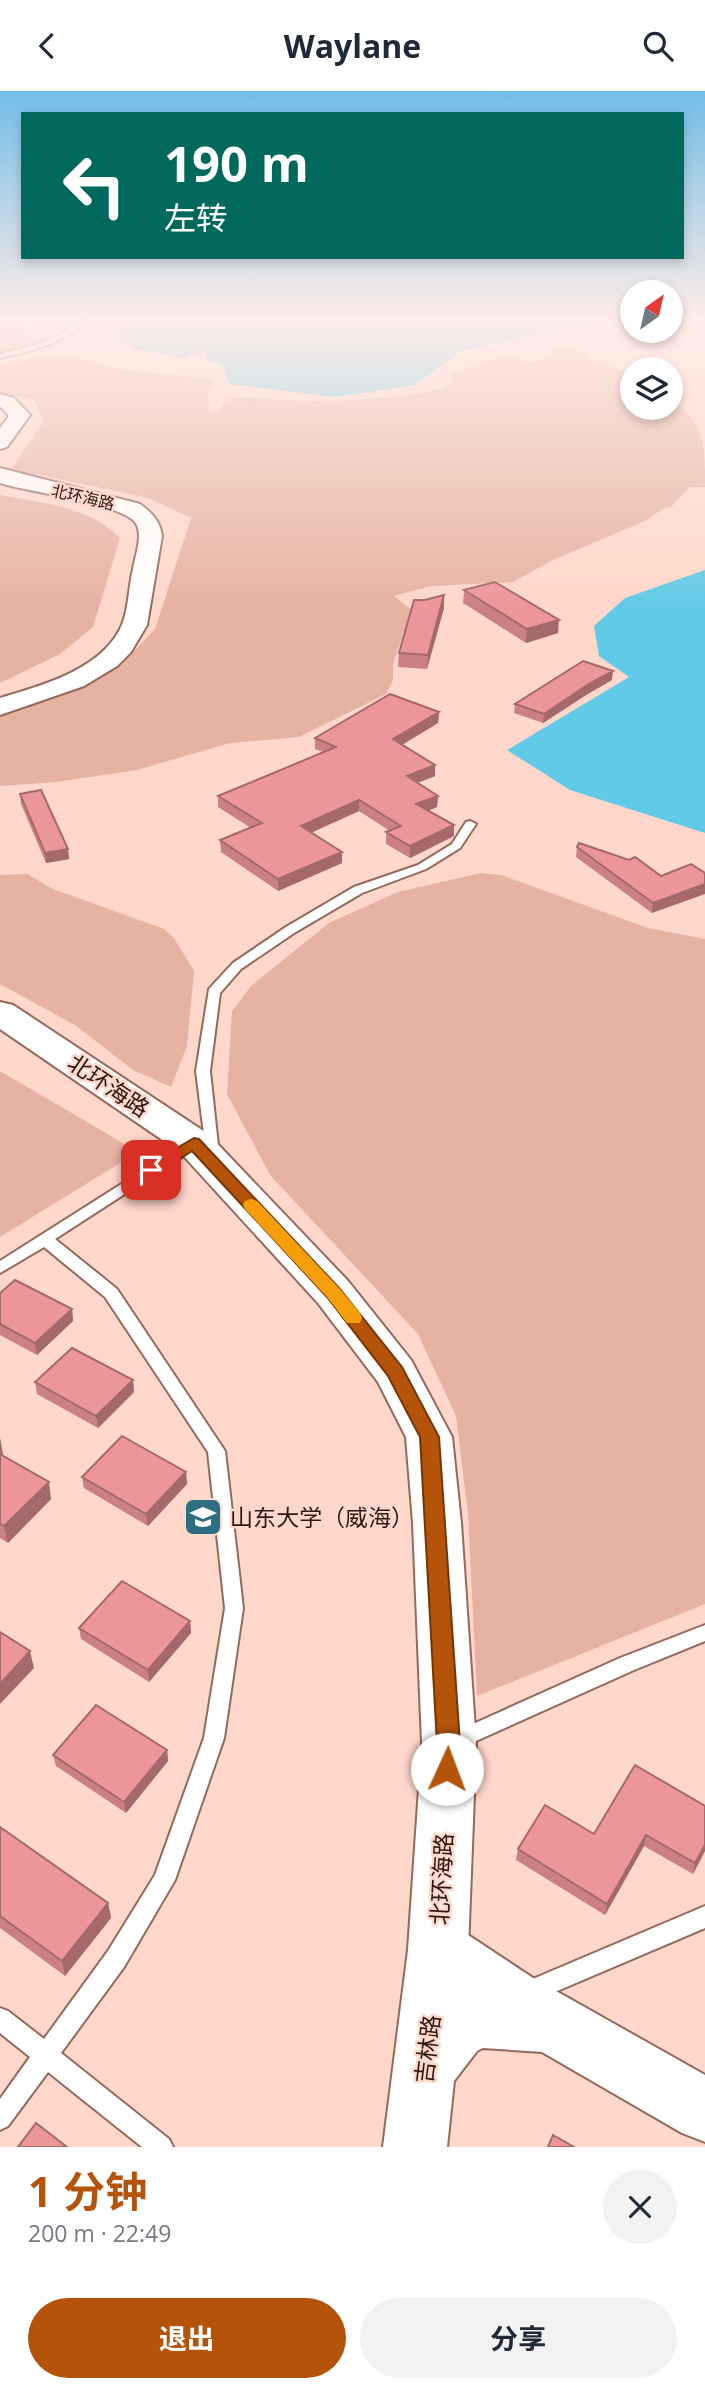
<!DOCTYPE html>
<html lang="zh">
<meta charset="utf-8">
<style>
body{margin:0;font-family:"Open Sans","Noto Sans SC",sans-serif;background:#f2f2f3;color:#1f2937;height:100vh;display:flex;flex-direction:column;font-size:26px;white-space:nowrap}
*{box-sizing:border-box;margin:0}
p{font-size:23px;color:#747a83}
.icon{flex:none;width:38px;height:38px;fill:none;stroke:currentColor;stroke-width:2;stroke-linecap:round;stroke-linejoin:round}
.map{position:relative;height:2056px;overflow:hidden}
.sheet{display:flex;flex-direction:column;background:#fff;flex:1}
.sheet>*{flex:none}
.top-card{position:absolute;left:21px;top:21px;width:663px;height:147px;border-radius:0px;box-shadow:0 4px 10px #0003;background:#00695c;color:#fff;overflow:hidden}
.needle{width:46px;rotate:34deg}
.tools{position:absolute;left:620px;top:189px;display:grid;gap:14px}
.tools a{display:grid;place-items:center;width:63px;height:63px;border-radius:50%;background:#fff;box-shadow:0 4px 10px #0003;font-size:35px}
.pin{position:absolute;display:grid;place-items:center;width:60px;height:60px;color:#fff;margin:-30px;border-radius:14px;box-shadow:0 4px 10px #0006}
.me{position:absolute;width:77px;margin:-38px;rotate:2deg;stroke-linejoin:round;filter:drop-shadow(0 0 5px #0008)}
.turn{display:flex;align-items:center;gap:24px;height:147px;padding:0 28px;font-size:32px}
.turn .icon{width:91px;height:91px;stroke-width:2.5}
.turn b{display:block;font-size:49px;line-height:60px}
.round{display:grid;place-items:center;flex:none;width:74px;height:74px;border-radius:37px;background:#f2f2f3}
.summary{display:flex;align-items:center;justify-content:space-between;height:119px;padding:0 28px}
h1{font-size:42px;font-weight:700;line-height:52px;color:#b45309}
.primary-button{display:flex;gap:14px;margin-top:auto;padding:14px 28px}
.primary-button a{flex:1;height:80px;border-radius:42px;background:#b45309;color:#fff;font-size:28px;font-weight:700;line-height:80px;text-align:center}
.primary-button a+a{background:#f2f2f3;color:#1f2937}
header{display:flex;justify-content:space-between;align-items:center;height:91px;padding:0 28px;background:#fff;font-size:32px;font-weight:700}
.map>svg:first-child{display:block}
</style>
<header><svg class="icon" aria-label="back" viewBox="0 0 24 24"><path d="M15 5l-7 7 7 7"/></svg>Waylane<svg class="icon" aria-label="search" viewBox="0 0 24 24"><circle cx="10" cy="10" r="6"/><path d="M15 15l6 6"/></svg></header>
<div class="map">
<svg width="705" height="2056" viewBox="0 0 705 2056">
<rect width="100%" height="100%" fill="#ffd7cb"/>
<path fill="#e6b2a2" d="M 0,230 L 39,239 L 43,249 L 0,261 Z
M 564,254 L 575,256 L 592,268 L 632,284 L 632,317 L 670,317 L 670,307 C 705,334 705,348 705,396 L 690,396 L 672,415 L 661,419 L 647,429 L 553,469 L 513,491 L 430,495 L 394,505 L 411,519 L 393,573 L 393,589 L 386,603 L 299,646 L 230,652 L 137,679 L 56,691 L 0,695 L 0,625 L 56,607 L 122,573 L 155,538 L 191,427 L 148,407 L 11,378 L 43,331 L 34,308 L 0,303 L 0,274 L 39,266 L 64,264 L 124,279 L 203,287 L 214,291 L 207,303 L 210,321 L 220,318 L 226,309 L 236,306 C 288,310 337,312 389,306 C 409,304 434,303 452,292 L 453,283 C 461,278 503,264 510,265 C 520,267 525,274 536,270 C 546,267 554,257 564,254 Z
M 0,404 C 43,412 88,415 120,447 L 93,536 L 60,563 L 0,592 Z
M 481,782 L 501,784 L 648,837 L 705,848 L 705,1513 L 477,1605 L 468,1422 L 456,1325 L 418,1243 L 270,1084 L 227,1003 L 232,920 L 251,895 L 329,832 L 398,801 Z
M 27,783 L 53,798 L 164,838 L 174,847 L 194,880 L 187,955 L 171,996 L 133,979 L 75,934 L 0,893 L 0,784 Z
M 0,980 L 138,1061 L 0,1146 Z"/>
<path fill="#61cae6" d="M 174,230 L 600,230 L 461,260 L 414,294 L 336,306 L 230,293 L 222,274 L 208,270 L 205,258 L 185,267 L 135,258 L 112,240 L 137,233 L 167,236 Z
M 705,479 L 705,742 L 570,699 L 507,659 L 629,586 L 599,565 L 594,535 L 625,507 Z"/>
<g fill="none" stroke-linecap="round" stroke-linejoin="round">
<defs>
<path id="lane" d="M 80,230 L 87,230 C 63,252 31,261 0,267 L 0,263 L 42,252 L 63,242 Z
M 470,730 L 476,733 L 460,757 L 426,778 L 362,802 L 294,842 L 241,878 L 220,902 L 210,980 L 219,1064 L 212,1069 L 207,1067 L 196,980 L 209,898 L 233,872 L 286,836 L 354,796 L 418,774 L 452,753 L 466,731 Z
M 194,1047 L 201,1052 L 199,1055 L 55,1148 L 117,1198 L 225,1360 L 243,1517 L 224,1647 L 175,1789 L 124,1876 L 61,1962 L 169,2048 L 173,2056 L 142,2056 L 48,1981 L 8,2035 L 0,2039 L 0,2008 L 30,1966 L 0,1942 L 0,1917 L 8,1920 L 44,1948 L 108,1860 L 155,1784 L 204,1647 L 225,1517 L 208,1361 L 105,1206 L 44,1156 L 0,1182 L 0,1170 Z
M 705,1534 L 705,1550 L 634,1579 L 467,1654 L 460,1657 L 453,1654 L 450,1648 L 453,1642 L 620,1567 Z
M 705,1815 L 705,1837 L 529,1912 L 521,1909 L 518,1901 L 521,1893 Z"/>
<path id="secondary" d="M 0,303 L 14,307 L 30,324 L 7,356 L 0,358 L 0,337 L 9,325 L 0,315 Z
M 0,377 L 140,413 C 152,422 160,430 162,445 L 147,534 L 131,561 L 117,575 L 84,595 L 0,624 L 0,607 C 40,595 97,580 119,540 C 129,522 128,498 133,478 C 135,465 144,443 135,431 C 120,413 33,401 7,394 L 0,392 Z
M 0,911 L 13,914 L 208,1043 L 348,1190 L 411,1269 L 452,1346 L 461,1432 L 476,1653 L 468,1859 L 459,1880 L 438,1889 L 417,1880 L 408,1859 L 422,1653 L 413,1432 L 406,1346 L 378,1291 L 318,1212 L 180,1061 L 0,938 Z"/>
<path id="primary" d="M 438,1829 L 459,1838 L 533,1887 L 705,1984 L 705,2051 L 682,2042 L 542,1961 L 483,1957 L 477,1960 L 454,1990 L 447,2056 L 383,2056 L 408,1859 L 417,1838 Z"/>
</defs>
<use href="#lane" stroke="#95695c" stroke-width="4"/>
<use href="#secondary" stroke="#95695c" stroke-width="4"/>
<use href="#primary" stroke="#95695c" stroke-width="4"/>
<use href="#lane" fill="#fff" fill-rule="evenodd"/>
<use href="#secondary" fill="#fff" fill-rule="evenodd"/>
<use href="#primary" fill="#fff" fill-rule="evenodd"/>
</g>
<path fill="#cb8184" d="M 464,499 L 558,542 L 526,552 L 463,512 Z
M 444,504 L 444,517 L 427,578 L 398,576 L 399,562 Z
M 612,589 L 586,604 L 543,632 L 514,622 L 515,613 Z
M 439,621 L 438,632 L 402,654 L 435,685 L 417,692 L 438,705 L 437,716 L 428,720 L 454,734 L 454,745 L 410,767 L 386,753 L 386,741 L 390,740 L 359,720 L 311,742 L 342,761 L 342,772 L 278,800 L 221,761 L 220,749 L 251,737 L 218,716 L 218,705 L 323,661 L 315,658 L 315,647 Z
M 20,703 L 68,758 L 69,768 L 46,772 L 21,713 Z
M 577,756 L 661,785 L 652,822 L 576,766 Z
M 0,1202 L 72,1218 L 73,1230 L 37,1264 L 0,1244 Z
M 133,1289 L 134,1301 L 98,1337 L 37,1303 L 35,1291 Z
M 0,1347 L 3,1364 L 51,1408 L 8,1452 L 0,1447 Z
M 186,1381 L 187,1393 L 148,1435 L 84,1397 L 82,1386 Z
M 190,1530 L 191,1542 L 149,1591 L 81,1548 L 79,1537 Z
M 167,1659 L 168,1670 L 126,1722 L 56,1675 L 53,1664 Z
M 705,1715 L 705,1760 L 693,1783 L 644,1755 L 605,1824 L 516,1769 L 518,1758 L 594,1743 Z
M 0,1736 L 108,1812 L 111,1827 L 65,1885 L 0,1837 Z"/>
<path fill="#a5696b" d="M 444,504 L 444,517 L 427,578 L 428,564 Z
M 559,529 L 558,542 L 526,552 L 527,538 Z
M 613,580 L 612,589 L 586,604 L 543,632 L 544,623 L 587,594 Z
M 439,621 L 438,632 L 393,659 L 393,648 Z
M 435,674 L 435,685 L 407,696 L 407,685 Z
M 438,705 L 437,716 L 416,724 L 416,713 Z
M 359,709 L 359,720 L 301,746 L 301,735 Z
M 454,734 L 454,745 L 410,767 L 410,755 Z
M 68,758 L 69,768 L 46,772 L 45,762 Z
M 342,761 L 342,772 L 278,800 L 278,788 Z
M 705,793 L 705,803 L 652,822 L 653,812 Z
M 72,1218 L 73,1230 L 37,1264 L 35,1252 Z
M 133,1289 L 134,1301 L 98,1337 L 96,1325 Z
M 0,1347 L 3,1364 L 0,1367 Z
M 186,1381 L 187,1393 L 148,1435 L 146,1423 Z
M 49,1391 L 51,1408 L 8,1452 L 4,1435 Z
M 190,1530 L 191,1542 L 149,1591 L 148,1579 Z
M 30,1560 L 34,1577 L 0,1613 L 0,1593 Z
M 167,1659 L 168,1670 L 126,1722 L 124,1711 Z
M 646,1744 L 644,1755 L 605,1824 L 607,1813 Z
M 705,1754 L 705,1760 L 693,1783 L 695,1772 Z
M 108,1812 L 111,1827 L 65,1885 L 62,1870 Z"/>
<path fill="#ec9699" stroke="#a5696b" stroke-width="2" d="M 495,491 L 559,529 L 527,538 L 464,499 Z
M 444,504 L 428,564 L 399,562 L 414,509 L 425,509 Z
M 583,570 L 613,580 L 587,594 L 544,623 L 515,613 Z
M 390,603 L 439,621 L 393,648 L 435,674 L 407,685 L 438,705 L 416,713 L 454,734 L 410,755 L 386,741 L 401,735 L 359,709 L 301,735 L 342,761 L 278,788 L 220,749 L 262,732 L 218,705 L 336,656 L 315,647 Z
M 41,699 L 68,758 L 45,762 L 20,703 Z
M 579,752 L 629,769 L 635,766 L 661,785 L 691,773 L 705,782 L 705,793 L 653,812 L 577,756 Z
M 15,1189 L 72,1218 L 35,1252 L 0,1233 L 0,1202 Z
M 72,1257 L 133,1289 L 96,1325 L 35,1291 Z
M 122,1345 L 186,1381 L 146,1423 L 82,1386 Z
M 0,1363 L 49,1391 L 4,1435 L 0,1433 Z
M 122,1490 L 190,1530 L 148,1579 L 79,1537 Z
M 0,1541 L 30,1560 L 0,1593 Z
M 96,1614 L 167,1659 L 124,1711 L 53,1664 Z
M 635,1674 L 705,1715 L 705,1754 L 695,1772 L 646,1744 L 607,1813 L 518,1758 L 545,1714 L 594,1743 Z
M 0,1736 L 108,1812 L 62,1870 L 0,1825 Z
M 36,2032 L 67,2056 L 18,2056 Z
M 553,2044 L 574,2056 L 548,2056 Z"/>
<linearGradient id="sky" x2="0" y2="1"><stop stop-color="#72bde7"/><stop offset="0.44" stop-color="#ffede8"/><stop offset="1" stop-color="#ffede8" stop-opacity="0"/></linearGradient>
<rect width="705" height="518" fill="url(#sky)"/>
<path fill="#b45309" stroke="#753606" stroke-width="2" d="M 194,1047 L 199,1048 L 339,1197 L 402,1276 L 439,1346 L 460,1653 L 459,1678 L 455,1686 L 447,1689 L 439,1686 L 436,1678 L 437,1653 L 420,1346 L 388,1285 L 327,1206 L 192,1060 L 157,1083 L 145,1083 L 143,1079 L 145,1076 Z"/>
<path fill="#f59e0b" d="M 251,1108 L 257,1110 L 339,1197 L 360,1222 L 362,1227 L 360,1232 L 347,1232 L 327,1206 L 245,1118 L 243,1114 L 245,1110 Z"/>
<defs>
<symbol id="university-square" viewBox="-11 -11 22 22"><rect x="-9" y="-9" width="18" height="18" rx="4" fill="#2c6f80" stroke="#ffd7cb"/><path d="M0-5L7-2L0 1L-7-2ZM-4 1L0 2.5L4 1V4Q0 6-4 4Z" fill="#fff"/></symbol>
</defs>
<g fill-rule="evenodd">
<use href="#university-square" x="181" y="1404" width="44" height="44"/>
</g>
<g text-anchor="middle" dominant-baseline="central" stroke-width="5" stroke-linejoin="round" paint-order="stroke">
<g font-size="16" fill="#291813" stroke="#ffd7cb">
<text transform="translate(83 406) rotate(13)">北环海路</text>
</g>
<g font-size="23" fill="#291813" stroke="#ffd7cb">
<text transform="translate(109 994) rotate(34)">北环海路</text>
<text transform="translate(441 1788) rotate(-87)">北环海路</text>
<text transform="translate(427 1958) rotate(-83)">吉林路</text>
</g>
<g font-size="23" fill="#291813" stroke="#ffd7cb" text-anchor="start">
<text x="230" y="1426">山东大学（威海）</text>
</g>
</g>
</svg>
<div class="tools">
<a><svg class="needle" viewBox="-14 -14 28 28"><path d="M0-13l5 13h-10z" fill="#e53935"/><path d="M0 13l5-13h-10z" fill="#747a83"/></svg></a>
<a><svg class="icon" aria-label="layers" viewBox="0 0 24 24"><path d="M12 4l9 5-9 5-9-5zM3 14l9 5 9-5"/></svg></a>
</div>
<div class="pin" style="left:151px;top:1079px;background:#d93025"><svg class="icon" aria-label="arrive" viewBox="0 0 24 24"><path d="M6 21V4h12l-3 4 3 4H6"/></svg></div>
<svg class="me" style="left:447px;top:1678px" viewBox="-20 -20 40 40"><circle r="19" fill="#fff"/><path d="M0-13L10 11 0 6-10 11z" fill="#b45309"/></svg>
<div class="top-card">
<div class="turn"><svg class="icon" aria-label="left" viewBox="0 0 24 24"><path d="M17 20v-9H6M10 6l-5 5 5 5"/></svg><div><b>190 m</b>左转</div></div>
</div>
</div>
<section class="sheet">
<div class="summary"><div><h1>1 分钟</h1><p>200 m · 22:49</p></div><a class="round"><svg class="icon" aria-label="close" viewBox="0 0 24 24"><path d="M6 6l12 12M18 6L6 18"/></svg></a></div>
<div class="primary-button"><a>退出</a><a>分享</a></div>
</section>
